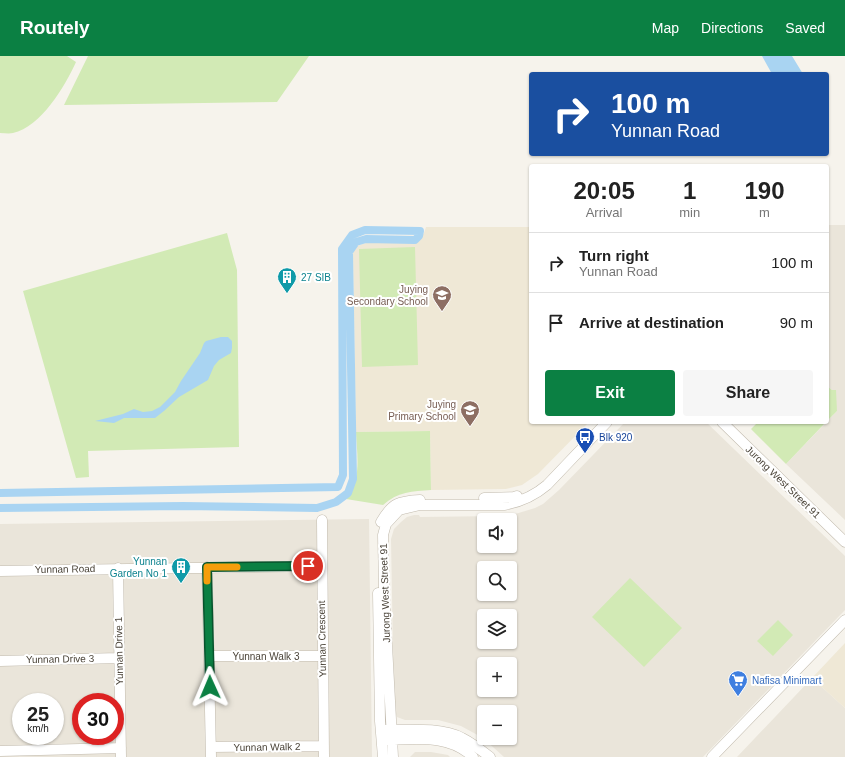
<!DOCTYPE html>
<meta charset="utf-8">
<style>
body{margin:0;font-family:Helvetica,sans-serif;background:#f6f6f6;color:#222;height:100vh;display:flex;flex-direction:column;font-size:15px;white-space:nowrap}
*{box-sizing:border-box;margin:0}
p{font-size:13px;color:#767676}
.icon{flex:none;width:22px;height:22px;fill:none;stroke:currentColor;stroke-width:2;stroke-linecap:round;stroke-linejoin:round}
.map{position:relative;flex:1;overflow:hidden}
.sheet{position:absolute;left:529px;top:108px;width:300px;height:260px;display:flex;flex-direction:column;background:#fff;border-radius:4px;box-shadow:0 1px 3px #0004}
.sheet>*{flex:none}
.hud{position:absolute;left:529px;top:16px;width:300px;height:84px;border-radius:4px;box-shadow:0 1px 3px #0004;background:#1a4fa0;color:#fff;overflow:hidden}
.buttons{position:absolute;left:477px;top:457px;display:grid;gap:8px}
.buttons a{display:grid;place-items:center;width:40px;height:40px;border-radius:4px;background:#fff;box-shadow:0 1px 3px #0004;font-size:20px}
.speed{position:absolute;left:12px;top:637px;display:flex;gap:8px;font-size:20px;font-weight:700;text-align:center}
.speed>*{display:grid;place-content:center;width:52px;height:52px;border-radius:50%;background:#fff;box-shadow:0 1px 3px #0004;line-height:1}
.speed small{font-size:10px;font-weight:400}
.speed .limit{border:6px solid #d22;background:#fff;color:#111}
.pin{position:absolute;display:grid;place-items:center;width:34px;height:34px;color:#fff;margin:-17px;border:2px solid #fff;border-radius:50%;box-shadow:0 1px 4px #0007}
.me{position:absolute;width:44px;margin:-22px;rotate:359deg;stroke-linejoin:round;filter:drop-shadow(0 0 3px #0008)}
.turn{display:flex;align-items:center;gap:14px;height:84px;padding:0 16px;font-size:18px}
.turn .icon{width:52px;height:52px;stroke-width:2.5}
.turn b{display:block;font-size:28px;line-height:34px}
.eta{display:flex;justify-content:space-evenly;align-items:center;height:68px;text-align:center}
.eta b{font-size:24px;font-weight:700;line-height:28px}
.primary-button{display:flex;gap:8px;margin-top:auto;padding:8px 16px}
.primary-button a{flex:1;height:46px;border-radius:4px;background:#0b8043;color:#fff;font-size:16px;font-weight:700;line-height:46px;text-align:center}
.primary-button a+a{background:#f6f6f6;color:#222}
ul{padding:0;list-style:none}
li{display:flex;align-items:center;gap:12px;height:60px;padding:0 16px;border-top:1px solid #e0e0e0}
li div{flex:1}
li b{display:block;font-size:15px}
li em{font-style:normal}
header{display:flex;align-items:center;gap:24px;box-sizing:border-box;height:56px;padding:0 20px;background:#0b8043;color:#fff}
header strong{font-size:19px}
nav{display:flex;gap:22px;margin-inline-start:auto;font-size:14px}
.map>svg:first-child{display:block}
</style>
<header>
<strong>Routely</strong>
<nav><a>Map</a><a>Directions</a><a>Saved</a></nav>
</header>
<div class="map">
<svg width="845" height="701" viewBox="0 0 845 701">
<rect width="100%" height="100%" fill="#f6f3ec"/>
<path fill="#eae5da" fill-rule="evenodd" d="M 827,169 L 845,169 L 845,464 L 786,408 L 837,355 L 832,334 L 827,330 Z
M 625,366 L 706,366 L 845,500 L 845,554 L 703,701 L 504,701 L 483,682 L 461,670 L 438,664 L 405,664 L 397,661 L 394,652 L 391,483 L 394,473 L 401,466 L 407,461 L 414,459 L 419,459 L 420,461 L 499,460 L 512,459 L 535,452 L 543,448 L 559,434 ZM 484,464 L 510,464 L 510,490 L 484,490 ZM 484,512 L 510,512 L 510,538 L 484,538 ZM 484,560 L 510,560 L 510,586 L 484,586 ZM 484,608 L 510,608 L 510,634 L 484,634 ZM 484,656 L 510,656 L 510,682 L 484,682 Z
M 369,463 L 372,701 L 0,701 L 0,468 ZM 21,646 L 55,646 L 55,680 L 21,680 ZM 81,646 L 115,646 L 115,680 L 81,680 Z
M 812,622 L 845,652 L 845,701 L 737,701 Z
M 415,696 L 431,696 L 448,699 L 450,701 L 410,701 Z"/>
<path fill="#efe8d6" d="M 426,171 L 531,171 L 531,366 L 589,366 L 538,418 L 522,429 L 506,433 L 431,434 L 430,375 L 356,376 L 353,196 L 357,190 L 366,187 L 412,186 L 417,185 L 424,177 Z
M 845,587 L 845,652 L 812,622 Z"/>
<path fill="#d2eab5" d="M 0,0 L 67,0 L 76,6 C 65,30 41,71 13,77 C 9,78 4,77 0,77 Z
M 88,0 L 309,0 L 277,46 L 64,49 Z
M 227,177 L 237,214 L 239,391 L 88,395 L 89,421 L 76,422 L 23,235 Z
M 415,191 L 418,309 L 362,311 L 359,193 Z
M 827,330 L 832,334 L 836,334 L 837,355 L 827,365 Z
M 758,366 L 826,366 L 786,408 L 751,373 Z
M 430,375 L 431,434 C 413,435 397,436 383,449 L 346,443 C 362,422 357,401 356,376 Z
M 630,522 L 682,572 L 644,611 L 592,561 Z
M 778,564 L 793,579 L 773,600 L 757,585 Z"/>
<path fill="#a9d4f2" d="M 762,0 L 792,0 L 803,18 L 772,18 Z
M 221,281 L 228,281 L 232,285 L 232,292 L 231,297 L 219,304 L 214,310 L 208,324 L 179,341 L 164,355 L 155,362 L 124,362 L 114,367 L 95,365 L 123,358 L 134,353 L 143,356 L 152,355 L 160,351 L 175,336 L 181,325 L 200,297 L 204,287 L 206,285 Z"/>
<g fill="none" stroke-linecap="round" stroke-linejoin="round">
<path stroke="#a9d4f2" stroke-width="8" d="M 0,437 L 338,431 L 343,419 L 342,193 L 352,179 L 365,174 L 420,175 L 419,180 L 415,184 L 366,183 L 356,186 L 349,196 L 353,423 L 348,437 L 336,446 L 317,452 L 183,450 L 0,452"/>
<defs>
<path id="minor" d="M 722,366 L 845,486
M 484,442 L 514,441 L 517,440
M 322,464 L 324,701
M 381,466 C 392,447 399,445 420,444
M 207,511 L 211,701
M 118,512 L 121,701
M 0,515 L 322,510
M 378,537 L 380,665 L 383,701
M 209,600 L 322,600
M 0,605 L 119,602
M 385,674 C 408,674 442,671 462,682 C 472,687 481,694 490,701
M 386,684 C 417,683 449,678 473,701
M 211,691 L 324,690
M 0,695 L 121,692
M 393,701 L 384,533 L 383,479 L 386,468 L 399,454 L 420,449 L 504,449 C 521,446 534,440 547,429 L 607,366
M 712,701 L 845,564"/>
</defs>
<use href="#minor" stroke="#c2bbae" stroke-width="11"/>
<use href="#minor" stroke="#fff" stroke-width="10"/>
</g>
<g fill="none" stroke-linecap="round" stroke-linejoin="round">
<defs>
<path id="route" d="M 210,631 L 207,511 L 308,510"/>
</defs>
<use href="#route" stroke="#07532c" stroke-width="10"/>
<use href="#route" stroke="#0b8043" stroke-width="7"/>
<path stroke="#f59e0b" stroke-width="7" d="M 207,525 L 207,511 L 237,511"/>
</g>
<defs>
<symbol id="building-pin" viewBox="-11 -11 22 30"><path d="M0 17L-7.5 6A9.5 9.5 0 1 1 7.5 6Z" fill="#0f9aa8" stroke="#fff"/><path d="M-4-6H4V6H1V3H-1V6H-4ZM-2.5-4.3h1.7v1.8h-1.7ZM.8-4.3h1.7v1.8H.8ZM-2.5-1h1.7V.8h-1.7ZM.8-1h1.7V.8H.8Z" fill="#fff"/></symbol>
<symbol id="school-pin" viewBox="-11 -11 22 30"><path d="M0 17L-7.5 6A9.5 9.5 0 1 1 7.5 6Z" fill="#8d6e63" stroke="#fff"/><path d="M0-5L7-2L0 1L-7-2ZM-4 1L0 2.5L4 1V4Q0 6-4 4Z" fill="#fff"/></symbol>
<symbol id="bus-pin" viewBox="-11 -11 22 30"><path d="M0 17L-7.5 6A9.5 9.5 0 1 1 7.5 6Z" fill="#1a4fb4" stroke="#fff"/><path d="M-5-6H5V4H4V6H2V4H-2V6H-4V4H-5ZM-3.5-4V0h7V-4ZM-3.5 1.2v1.5H-2V1.2ZM2 1.2v1.5H3.5V1.2Z" fill="#fff"/></symbol>
<symbol id="supermarket-pin" viewBox="-11 -11 22 30"><path d="M0 17L-7.5 6A9.5 9.5 0 1 1 7.5 6Z" fill="#3f7fe0" stroke="#fff"/><path d="M-6-5.5h2.5l.6 2H6L4.5 2H-2.5L-4.4-4H-6ZM-1.5 3.2a1.3 1.3 0 1 0 .1 0ZM3 3.2a1.3 1.3 0 1 0 .1 0Z" fill="#fff"/></symbol>
</defs>
<g fill-rule="evenodd">
<use href="#building-pin" x="276" y="210" width="22" height="30"/>
<use href="#school-pin" x="431" y="228" width="22" height="30"/>
<use href="#school-pin" x="459" y="343" width="22" height="30"/>
<use href="#bus-pin" x="574" y="370" width="22" height="30"/>
<use href="#building-pin" x="170" y="500" width="22" height="30"/>
<use href="#supermarket-pin" x="727" y="613" width="22" height="30"/>
</g>
<g text-anchor="middle" dominant-baseline="central" stroke-width="4" stroke-linejoin="round" paint-order="stroke">
<g font-size="10" fill="#0d838f" stroke="#fff" text-anchor="start">
<text x="301" y="221">27 SIB</text>
<text x="167" y="505" text-anchor="end">Yunnan<tspan x="167" dy="12">Garden No 1</tspan></text>
</g>
<g font-size="10" fill="#785e54" stroke="#fff" text-anchor="end">
<text x="428" y="233">Juying<tspan x="428" dy="12">Secondary School</tspan></text>
<text x="456" y="348">Juying<tspan x="456" dy="12">Primary School</tspan></text>
</g>
<g font-size="10" fill="#164399" stroke="#fff" text-anchor="start">
<text x="599" y="381">Blk 920</text>
</g>
<g font-size="10" fill="#4b4439" stroke="#fff">
<text transform="translate(783 426) rotate(44)">Jurong West Street 91</text>
<text transform="translate(65 513) rotate(-1)">Yunnan Road</text>
<text transform="translate(385 537) rotate(-92)">Jurong West Street 91</text>
<text transform="translate(322 583) rotate(-91)">Yunnan Crescent</text>
<text transform="translate(119 595) rotate(-91)">Yunnan Drive 1</text>
<text x="266" y="600">Yunnan Walk 3</text>
<text transform="translate(60 603) rotate(-1)">Yunnan Drive 3</text>
<text transform="translate(267 691) rotate(-1)">Yunnan Walk 2</text>
</g>
<g font-size="10" fill="#366cbe" stroke="#fff" text-anchor="start">
<text x="752" y="624">Nafisa Minimart</text>
</g>
</g>
</svg>
<div class="buttons">
<a><svg class="icon" aria-label="sound" viewBox="0 0 24 24"><path d="M4 9h4l5-4v14l-5-4H4zM17 9q2 3 0 6"/></svg></a>
<a><svg class="icon" aria-label="search" viewBox="0 0 24 24"><circle cx="10" cy="10" r="6"/><path d="M15 15l6 6"/></svg></a>
<a><svg class="icon" aria-label="layers" viewBox="0 0 24 24"><path d="M12 4l9 5-9 5-9-5zM3 14l9 5 9-5"/></svg></a>
<a>+</a>
<a>−</a>
</div>
<div class="speed"><div>25<small>km/h</small></div><div class="limit">30</div></div>
<div class="pin" style="left:308px;top:510px;background:#d93025"><svg class="icon" aria-label="arrive" viewBox="0 0 24 24"><path d="M6 21V4h12l-3 4 3 4H6"/></svg></div>
<svg class="me" style="left:210px;top:631px" viewBox="-20 -20 40 40"><path d="M0-17L14 15 0 8-14 15z" fill="#0b8043" stroke="#fff" stroke-width="4"/></svg>
<div class="hud">
<div class="turn"><svg class="icon" aria-label="right" viewBox="0 0 24 24"><path d="M7 20v-9h11M14 6l5 5-5 5"/></svg><div><b>100 m</b>Yunnan Road</div></div>
</div>
<section class="sheet">
<div class="eta">
<div><b>20:05</b><p>Arrival</p></div>
<div><b>1</b><p>min</p></div>
<div><b>190</b><p>m</p></div>
</div>
<ul>
<li><svg class="icon" aria-label="right" viewBox="0 0 24 24"><path d="M7 20v-9h11M14 6l5 5-5 5"/></svg><div><b>Turn right</b><p>Yunnan Road</p></div><em>100 m</em></li>
<li><svg class="icon" aria-label="arrive" viewBox="0 0 24 24"><path d="M6 21V4h12l-3 4 3 4H6"/></svg><div><b>Arrive at destination</b></div><em>90 m</em></li>
</ul>
<div class="primary-button"><a>Exit</a><a>Share</a></div>
</section>
</div>
